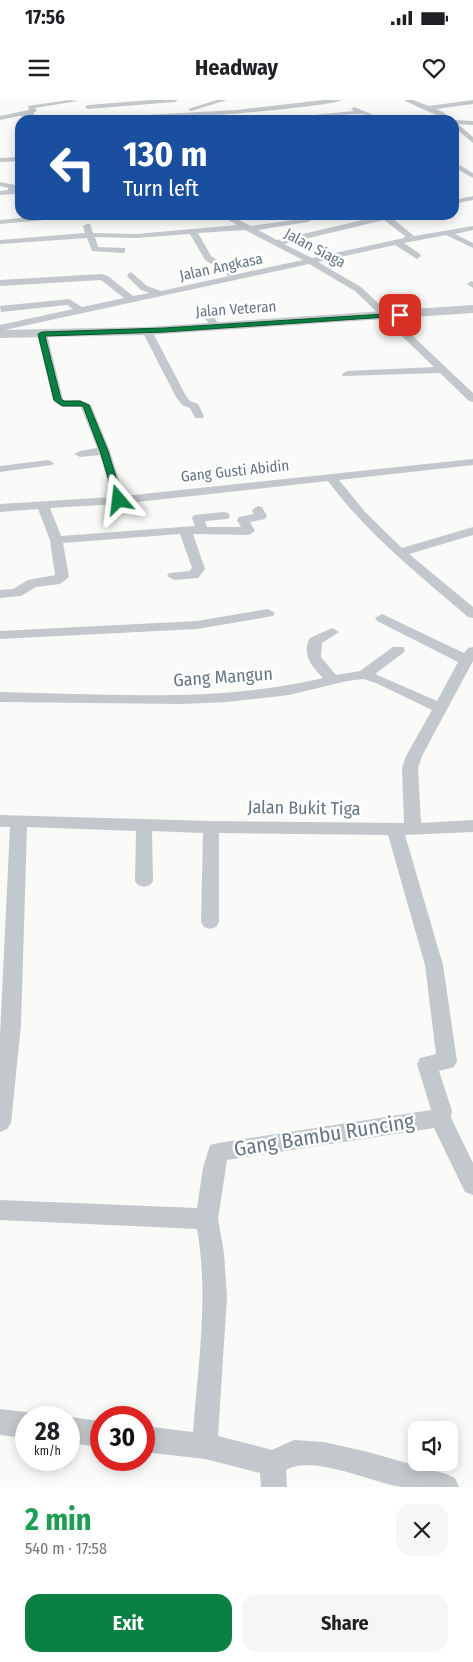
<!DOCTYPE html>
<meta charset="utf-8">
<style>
body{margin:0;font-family:"Fira Sans Condensed",sans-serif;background:#f6f6f6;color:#202124;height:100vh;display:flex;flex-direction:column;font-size:19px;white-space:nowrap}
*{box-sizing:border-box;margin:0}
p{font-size:16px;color:#757577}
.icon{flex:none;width:28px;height:28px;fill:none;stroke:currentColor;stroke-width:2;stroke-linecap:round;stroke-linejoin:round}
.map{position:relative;height:1387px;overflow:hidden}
.details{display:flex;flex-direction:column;background:#fff;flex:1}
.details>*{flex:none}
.top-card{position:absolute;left:15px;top:15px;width:444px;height:105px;border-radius:15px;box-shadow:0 2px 12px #0003;background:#1a4fa0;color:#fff;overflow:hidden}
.buttons{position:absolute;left:408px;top:1321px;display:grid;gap:10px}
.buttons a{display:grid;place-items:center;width:50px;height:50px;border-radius:10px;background:#fff;box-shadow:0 2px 12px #0003;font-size:25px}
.speed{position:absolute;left:15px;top:1306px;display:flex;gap:10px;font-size:25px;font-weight:700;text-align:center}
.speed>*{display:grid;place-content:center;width:65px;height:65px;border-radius:50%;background:#fff;box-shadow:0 2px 12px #0003;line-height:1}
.speed small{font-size:12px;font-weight:400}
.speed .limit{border:8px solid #d22;background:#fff;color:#111}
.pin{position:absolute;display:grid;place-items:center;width:42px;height:42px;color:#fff;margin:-21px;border-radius:10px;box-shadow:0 2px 8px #0006}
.me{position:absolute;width:55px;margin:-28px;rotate:343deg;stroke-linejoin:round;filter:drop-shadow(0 0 4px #0008)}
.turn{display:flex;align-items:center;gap:18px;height:105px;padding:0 25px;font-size:22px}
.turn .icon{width:65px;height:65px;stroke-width:2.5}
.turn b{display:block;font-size:35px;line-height:42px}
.round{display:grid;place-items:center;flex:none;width:52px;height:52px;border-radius:15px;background:#f6f6f6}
.head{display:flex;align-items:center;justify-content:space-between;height:85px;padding:0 25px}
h1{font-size:30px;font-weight:700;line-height:38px;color:#1e9e55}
.button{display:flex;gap:10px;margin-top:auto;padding:10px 25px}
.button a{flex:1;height:58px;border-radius:15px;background:#0b8043;color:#fff;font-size:20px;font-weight:700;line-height:58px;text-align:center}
.button a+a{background:#f6f6f6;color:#202124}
.status{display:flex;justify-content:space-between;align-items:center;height:35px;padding:0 25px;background:#fff;direction:ltr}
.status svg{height:14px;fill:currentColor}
header{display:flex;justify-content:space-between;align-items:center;height:65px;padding:0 25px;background:#fff;font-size:22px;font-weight:700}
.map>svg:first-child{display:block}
</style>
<div class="status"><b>17:56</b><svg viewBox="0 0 49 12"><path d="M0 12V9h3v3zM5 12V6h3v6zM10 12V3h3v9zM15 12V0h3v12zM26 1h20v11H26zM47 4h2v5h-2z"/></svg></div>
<header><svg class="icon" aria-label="menu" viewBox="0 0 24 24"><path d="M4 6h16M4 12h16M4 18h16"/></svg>Headway<svg class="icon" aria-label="heart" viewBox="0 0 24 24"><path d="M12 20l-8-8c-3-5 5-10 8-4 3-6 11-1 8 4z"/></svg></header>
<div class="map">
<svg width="473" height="1387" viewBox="0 0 473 1387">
<rect width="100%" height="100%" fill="#fafaf8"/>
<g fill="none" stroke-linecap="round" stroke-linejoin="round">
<path fill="#c3c8cc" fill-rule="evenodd" d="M 69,0 L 78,1 L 35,8 L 37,11 L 33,13 L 38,18 L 50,18 L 53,20 L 33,20 L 31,17 L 19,16 L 0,20 L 0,16 L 29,10 L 28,6 Z
M 152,0 L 178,0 L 175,2 L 88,9 L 85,7 L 88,5 Z
M 217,0 L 227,0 L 191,11 L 188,9 Z
M 323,0 L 342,0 C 328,8 125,24 108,19 L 111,17 L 237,10 Z
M 404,0 L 413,0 L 429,6 L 473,0 L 473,4 L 436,9 L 443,12 L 453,20 C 447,20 410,4 404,0 Z
M 354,7 L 386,20 C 377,20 369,14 360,14 C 334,14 307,20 281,20 L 284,18 L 354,11 L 351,9 Z
M 454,20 L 473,21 L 473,25 L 458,24 L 473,37 L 473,43 L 454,27 Z
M 20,57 L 20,61 L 0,62 L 0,58 Z
M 454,62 L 473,73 L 473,78 L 454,67 Z
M 0,82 L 15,85 L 15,94 L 0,95 L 0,91 L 8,90 L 8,88 L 0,86 Z
M 473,96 L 473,100 L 454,104 L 454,100 Z
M 52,115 L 83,115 L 79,117 L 0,124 L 0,120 Z
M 219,115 L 229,115 L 251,126 L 308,118 L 312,120 L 308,122 L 258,130 L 277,140 L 384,115 L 395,115 L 392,118 L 414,136 L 473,126 L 473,130 L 455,134 L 473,143 L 473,148 L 446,135 L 404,143 L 420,154 L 421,156 L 417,159 L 395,145 L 318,162 L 361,187 L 473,293 L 473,302 L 469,301 L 440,273 L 343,276 L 342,274 L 347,271 L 434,267 L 355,191 L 309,164 L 0,231 L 0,225 L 73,209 L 67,205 L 1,212 L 0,206 L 69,199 L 82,207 L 124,198 L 101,180 L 0,186 L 0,180 L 101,174 L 108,176 L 133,196 L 150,193 L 141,190 L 128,177 L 127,175 L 131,172 L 147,186 L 161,191 L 229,176 L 205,160 L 190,134 L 136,138 L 95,137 L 98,147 L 125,148 L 125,152 L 122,153 L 92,151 L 87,138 L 0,144 L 0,140 L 85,133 L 83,126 L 87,124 L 90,124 L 93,133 L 136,134 L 237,125 ZM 384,120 L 405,136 L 404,138 L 312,158 L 284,144 ZM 245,130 L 303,160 L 238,174 L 211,156 L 198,133 Z
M 471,181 L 473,182 L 473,188 L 467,184 Z
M 205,209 C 211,211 220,224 219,229 L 213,229 L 200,212 L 202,210 Z
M 147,228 L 152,231 L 186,296 L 190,301 L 198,304 L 204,316 L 203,318 L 195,318 L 190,308 L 182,305 L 176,297 L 142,231 Z
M 42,231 L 47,234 L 63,299 L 65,301 L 80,300 L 91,305 L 110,351 L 124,396 L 473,359 L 473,365 L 339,380 L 366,413 L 402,448 L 473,427 L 473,435 L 409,454 L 473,507 L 473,518 L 468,517 C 418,474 367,434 328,381 L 119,404 L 50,408 L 61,436 L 195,426 L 192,418 L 194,415 L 224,412 L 228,413 L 230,416 L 228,419 L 205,421 L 207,427 L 241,427 L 237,420 L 239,417 L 254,414 L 252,410 L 258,406 L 262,407 L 267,416 L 265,419 L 250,422 L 255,431 L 249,435 L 193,434 L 205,469 L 198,478 L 174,480 L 167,476 L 169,473 L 189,471 L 192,468 L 180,434 L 63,443 L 69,477 L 60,484 L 36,487 L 21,496 L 0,498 L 0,490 L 13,489 L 28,480 L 55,475 L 50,440 L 38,409 L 0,412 L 0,404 L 112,397 L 100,355 L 80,357 L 74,354 L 80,351 L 97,348 L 81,307 C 70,305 61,310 53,300 L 37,234 Z
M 48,360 L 54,363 L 52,365 L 0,372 L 0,366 Z
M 268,509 L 275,513 L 273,516 L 197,529 L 0,539 L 0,531 L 197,521 Z
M 382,514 L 464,553 L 468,548 L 473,547 L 473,561 L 422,656 L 418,668 L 421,723 L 473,720 L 473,732 L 405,735 L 443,865 L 457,961 L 454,967 L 439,971 L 452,1011 L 451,1018 L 473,1063 L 473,1095 L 465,1092 L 434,1028 L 227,1060 L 218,1119 L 224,1153 L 227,1197 L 218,1336 L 272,1350 L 294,1340 L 324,1342 L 368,1352 L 446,1374 L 455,1378 L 459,1387 C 441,1387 420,1387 402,1387 C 372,1383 314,1354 286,1370 L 287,1387 L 261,1387 L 260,1373 L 205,1359 L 144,1352 L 144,1326 L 193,1332 C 198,1265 209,1196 197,1129 L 0,1120 L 0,1100 L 197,1108 L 203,1068 L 210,1045 L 218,1043 L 431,1010 L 417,964 L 420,958 L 436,954 L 425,865 L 388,735 L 219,733 L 219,822 L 216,827 L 210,829 L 204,827 L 201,822 L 203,733 L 152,731 L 153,781 L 150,785 L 144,787 L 138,785 L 135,781 L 136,731 L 27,727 L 21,925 L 11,1023 L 7,1029 L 0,1032 L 0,935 L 10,727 L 0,727 L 0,715 L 211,721 L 404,723 L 402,668 L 406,656 L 432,610 L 376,583 L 363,579 L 347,581 L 289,595 L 227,602 L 182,604 L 0,602 L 0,592 C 107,594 218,603 323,578 C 312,567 301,554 310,538 L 332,528 L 339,532 L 322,543 L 321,557 L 336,575 L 360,571 L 393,547 L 403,547 L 405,550 L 403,553 L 375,574 L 437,601 L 458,562 L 377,521 L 375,518 Z
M 0,1309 L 26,1312 L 35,1316 L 36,1318 L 26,1318 L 26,1338 L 0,1335 Z
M 69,1317 L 101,1321 L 101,1347 L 69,1343 Z"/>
<path fill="#c3c8cc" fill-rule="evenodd" d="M 473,205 L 473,213 L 147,235 L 0,238 L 0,230 L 147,227 Z"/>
</g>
<path fill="#0b8043" stroke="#07532c" d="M 400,213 L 403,215 L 402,216 L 164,232 L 45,236 L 61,299 L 64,301 L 80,301 L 89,305 L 108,351 L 123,400 L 119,402 L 115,400 L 100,351 L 83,306 L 62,306 L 54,300 L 38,234 L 42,232 L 164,228 Z"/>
<g text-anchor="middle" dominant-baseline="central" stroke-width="5" stroke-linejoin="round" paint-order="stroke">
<g font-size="15" fill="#657683" stroke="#fff">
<text transform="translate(315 148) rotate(28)">Jalan Siaga</text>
<text transform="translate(221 167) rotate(-12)">Jalan Angkasa</text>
<text transform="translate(236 209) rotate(-4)">Jalan Veteran</text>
<text transform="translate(235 371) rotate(-6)">Gang Gusti Abidin</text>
</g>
<g font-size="18" fill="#657683" stroke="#fff">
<text transform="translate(223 577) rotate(-4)">Gang Mangun</text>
<text transform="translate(304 708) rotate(1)">Jalan Bukit Tiga</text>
</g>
<g font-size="21" fill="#657683" stroke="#fff">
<text transform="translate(324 1035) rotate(-9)">Gang Bambu Runcing</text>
</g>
</g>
</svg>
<div class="buttons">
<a><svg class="icon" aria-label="sound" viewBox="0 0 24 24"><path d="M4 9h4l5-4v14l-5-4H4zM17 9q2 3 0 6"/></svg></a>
</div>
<div class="speed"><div>28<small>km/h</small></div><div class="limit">30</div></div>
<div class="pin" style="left:400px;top:215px;background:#d93025"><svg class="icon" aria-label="arrive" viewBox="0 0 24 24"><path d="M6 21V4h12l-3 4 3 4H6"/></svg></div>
<svg class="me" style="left:119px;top:400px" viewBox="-20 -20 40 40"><path d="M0-17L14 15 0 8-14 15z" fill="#0b8043" stroke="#fff" stroke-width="4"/></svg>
<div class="top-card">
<div class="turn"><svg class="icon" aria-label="left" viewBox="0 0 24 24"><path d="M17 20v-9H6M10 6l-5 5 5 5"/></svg><div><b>130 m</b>Turn left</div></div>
</div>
</div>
<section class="details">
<div class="head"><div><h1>2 min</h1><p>540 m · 17:58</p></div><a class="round"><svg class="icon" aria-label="close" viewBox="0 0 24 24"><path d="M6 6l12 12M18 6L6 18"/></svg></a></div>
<div class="button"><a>Exit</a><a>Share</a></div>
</section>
